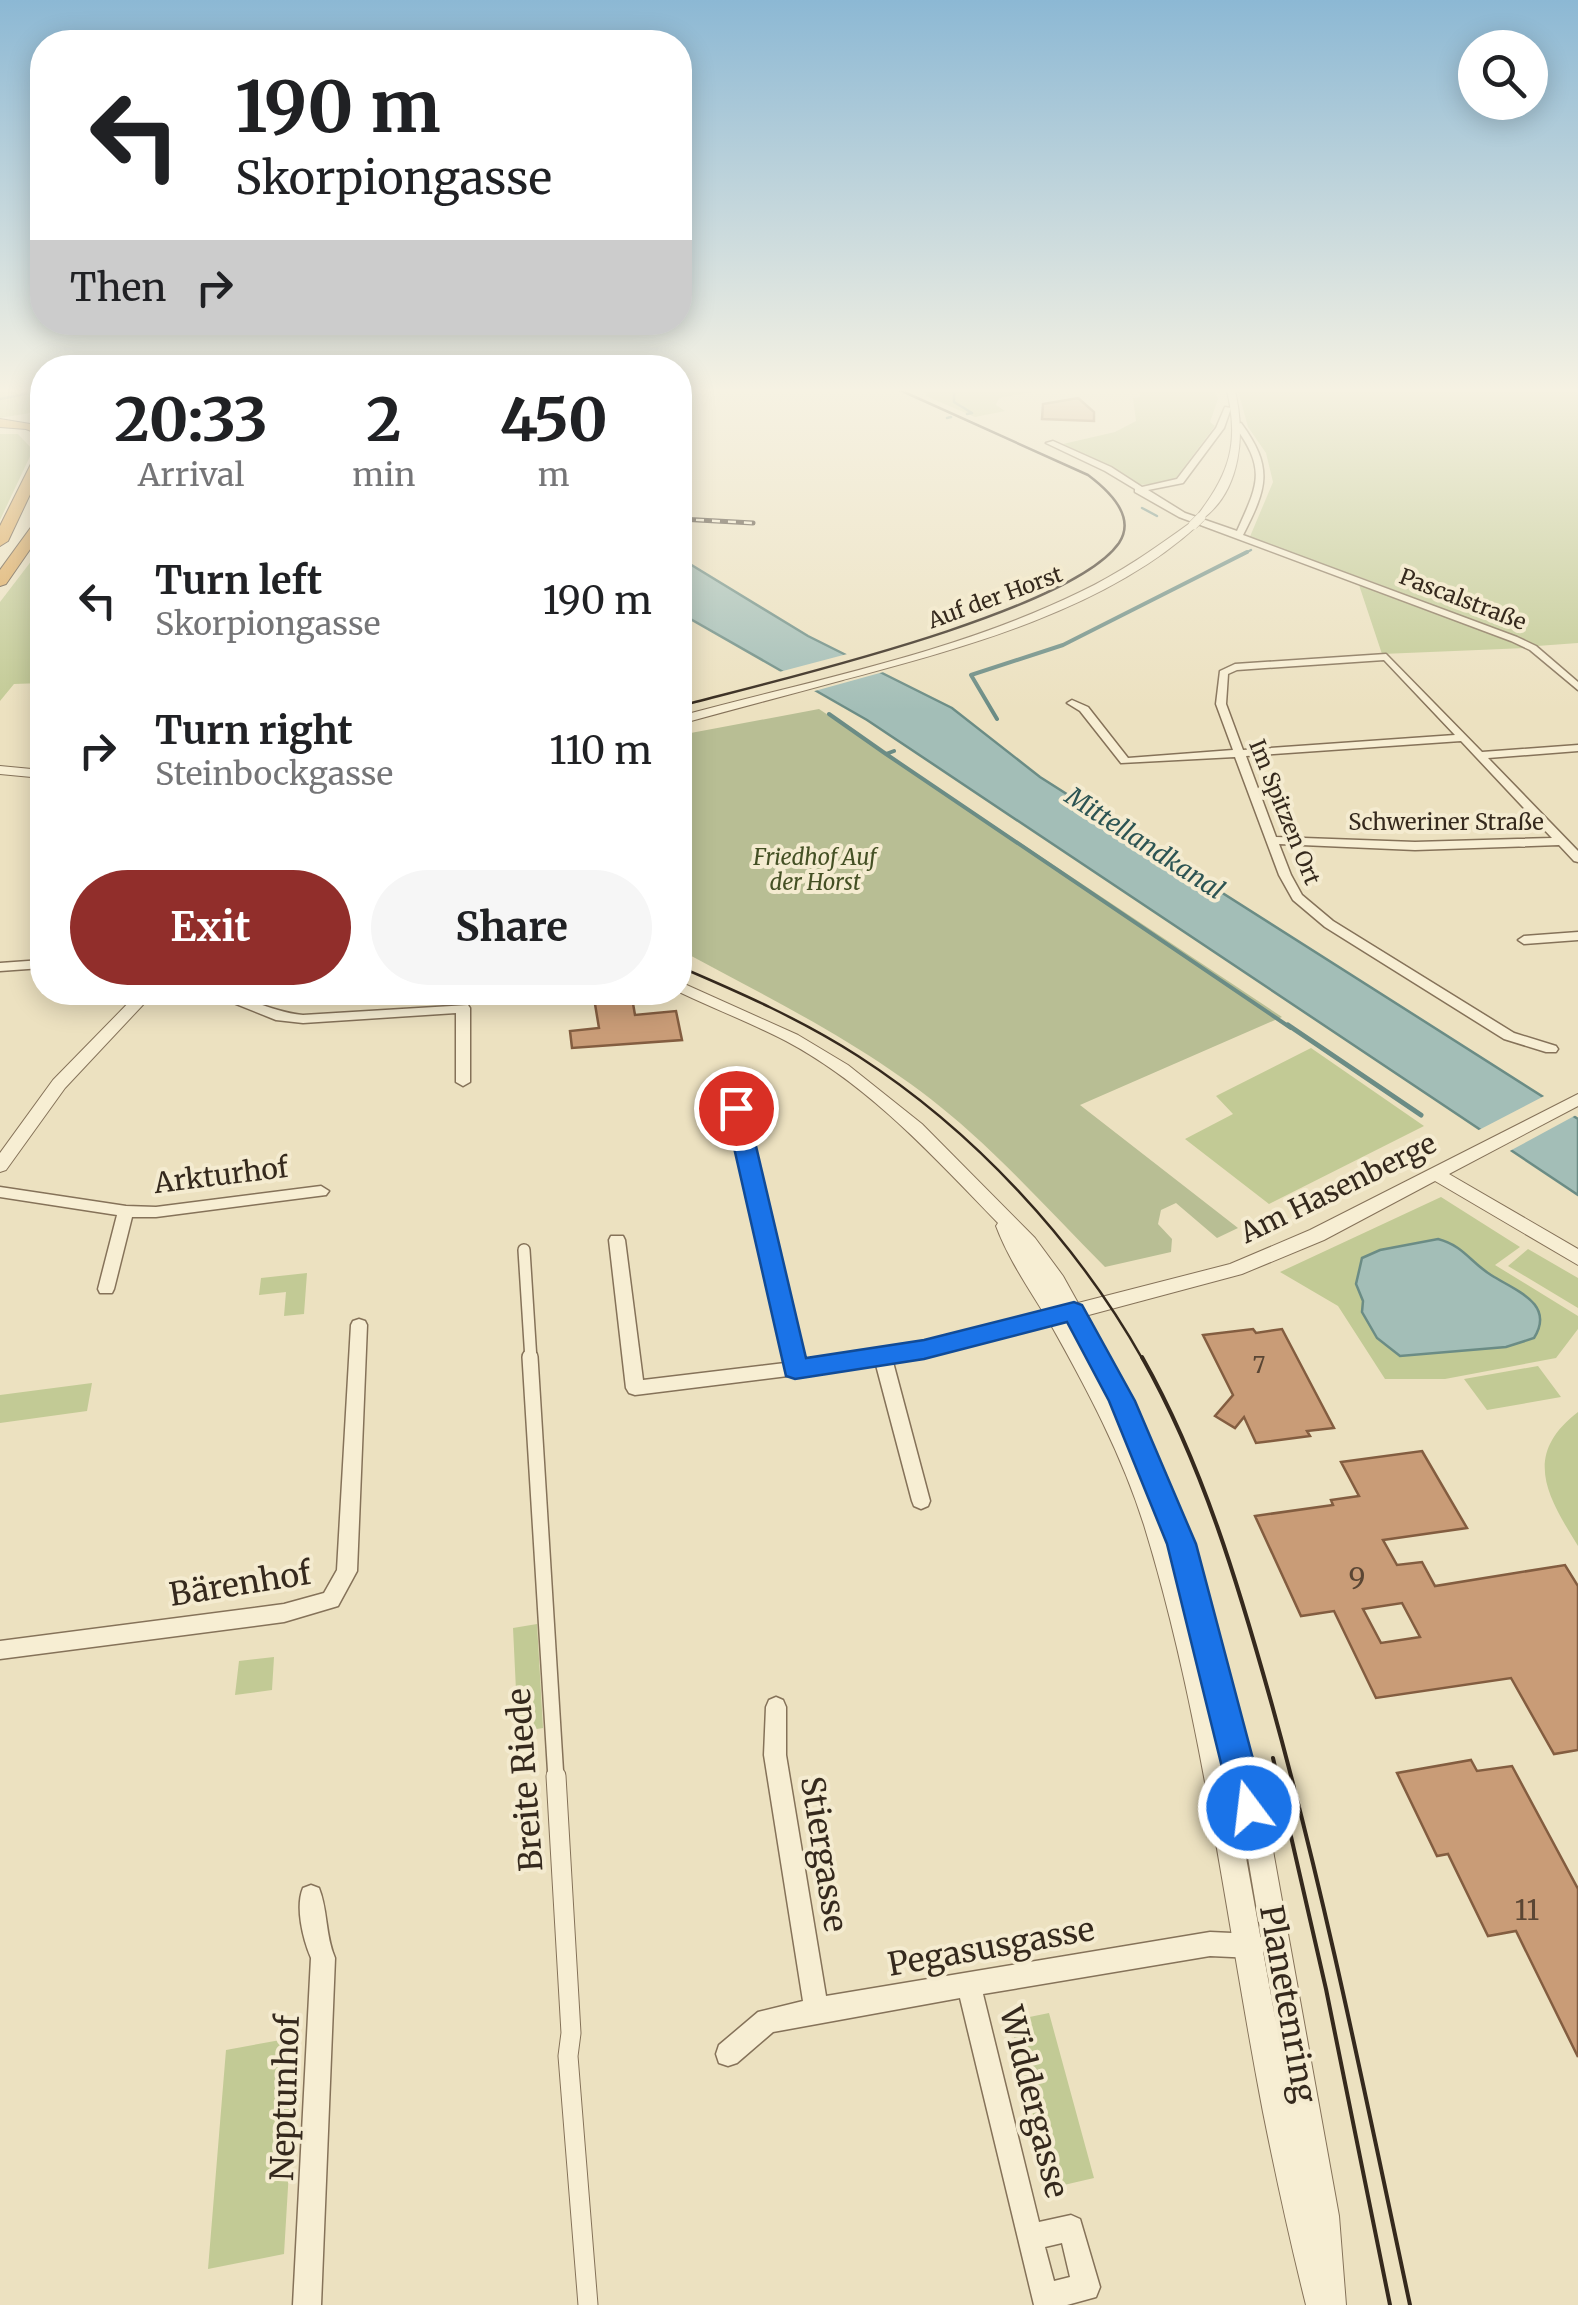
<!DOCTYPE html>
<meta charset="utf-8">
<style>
body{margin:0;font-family:Merriweather,serif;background:#f6f6f6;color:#202124;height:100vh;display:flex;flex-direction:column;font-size:38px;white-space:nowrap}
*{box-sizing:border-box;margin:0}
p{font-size:32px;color:#757577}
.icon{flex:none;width:55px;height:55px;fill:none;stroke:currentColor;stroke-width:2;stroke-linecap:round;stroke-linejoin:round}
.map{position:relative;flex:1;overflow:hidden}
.side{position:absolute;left:30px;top:355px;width:662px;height:650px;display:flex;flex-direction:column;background:#fff;border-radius:40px;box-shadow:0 5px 25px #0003}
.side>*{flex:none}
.top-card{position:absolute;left:30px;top:30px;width:662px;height:305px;border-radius:40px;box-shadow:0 5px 25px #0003;background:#fff;color:#202124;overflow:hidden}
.controls{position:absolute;left:1458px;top:30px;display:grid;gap:20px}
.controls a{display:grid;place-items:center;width:90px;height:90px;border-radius:50%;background:#fff;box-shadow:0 5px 25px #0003;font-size:50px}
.pin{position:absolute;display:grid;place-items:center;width:85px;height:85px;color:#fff;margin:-42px;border:5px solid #fff;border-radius:50%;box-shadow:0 2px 10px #0007}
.me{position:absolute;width:110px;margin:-55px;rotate:345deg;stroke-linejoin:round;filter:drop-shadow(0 0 8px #0008)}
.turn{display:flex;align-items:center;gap:35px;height:210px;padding:0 40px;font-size:45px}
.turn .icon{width:130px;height:130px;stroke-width:2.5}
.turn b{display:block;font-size:70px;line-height:85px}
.then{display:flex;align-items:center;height:95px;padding:0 40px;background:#0003;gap:20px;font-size:38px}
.eta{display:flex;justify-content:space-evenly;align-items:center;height:170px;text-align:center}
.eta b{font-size:60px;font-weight:700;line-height:70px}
.button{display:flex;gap:20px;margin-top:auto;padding:20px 40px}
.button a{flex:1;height:115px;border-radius:60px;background:#912e2b;color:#fff;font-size:40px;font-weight:700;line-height:115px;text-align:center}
.button a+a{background:#f6f6f6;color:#202124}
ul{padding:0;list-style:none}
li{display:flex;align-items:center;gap:30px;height:150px;padding:0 40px}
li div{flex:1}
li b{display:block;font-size:38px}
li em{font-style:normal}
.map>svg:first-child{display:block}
</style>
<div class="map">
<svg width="1578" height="2305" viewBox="0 0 1578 2305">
<rect width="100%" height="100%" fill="#ece1c0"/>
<path fill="#c2ca95" d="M 0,387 L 42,387 L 42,411 L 0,418 Z
M 927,387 L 1060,387 L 999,398 L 996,405 L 1005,411 L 975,417 L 926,396 Z
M 1140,387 L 1212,387 L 1218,399 L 1210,422 L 1215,426 L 1172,483 L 1137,485 L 1114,469 L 1063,444 L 1115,432 L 1136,421 L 1133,398 L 1140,397 Z
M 1237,387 L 1578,387 L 1578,643 L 1537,646 L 1368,580 L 1249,539 L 1273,482 L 1266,453 L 1248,427 Z
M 0,434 L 18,434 L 33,450 L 0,520 Z
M 42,547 L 42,683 L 14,684 L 0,701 L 0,602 Z
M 1357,579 L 1527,648 L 1382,654 Z
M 1311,1048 L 1424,1126 L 1269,1204 L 1185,1139 L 1233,1114 L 1216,1096 Z
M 1441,1197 L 1520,1247 L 1495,1265 L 1578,1316 L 1578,1329 L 1556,1358 L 1445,1379 L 1385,1379 L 1338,1306 L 1280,1272 Z
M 1528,1249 L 1578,1278 L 1578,1308 L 1508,1266 Z
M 307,1273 L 304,1314 L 284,1316 L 286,1292 L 259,1295 L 261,1278 Z
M 1538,1366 L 1561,1397 L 1487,1410 L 1464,1379 Z
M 92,1383 L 87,1411 L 0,1423 L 0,1395 Z
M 1578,1412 L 1578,1546 C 1547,1496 1522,1455 1578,1412 Z
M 537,1624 L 543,1728 L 518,1732 L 513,1628 Z
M 274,1657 L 272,1690 L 235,1695 L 239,1661 Z
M 1049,2013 L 1094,2178 L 1051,2188 L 1010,2021 Z
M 297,2037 L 284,2254 L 208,2269 L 226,2050 Z"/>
<path fill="#b8be94" d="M 819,709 L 1282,1017 L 1080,1105 L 1238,1228 L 1217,1238 L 1176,1203 L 1161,1210 L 1158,1224 L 1172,1239 L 1171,1252 L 1105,1267 C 1060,1222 1017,1174 970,1132 C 887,1056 779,1003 680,950 L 680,735 Z"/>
<path fill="#a3beb7" stroke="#6b8c85" stroke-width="2.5" d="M 680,558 L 808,636 L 952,708 L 1040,777 L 1578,1119 L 1578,1195 L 867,720 L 680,613 Z
M 1438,1239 C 1464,1246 1470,1262 1491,1275 C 1514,1290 1556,1303 1534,1338 L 1506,1347 L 1400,1356 L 1377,1338 L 1362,1312 L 1363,1301 L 1356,1284 L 1362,1258 L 1380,1250 Z"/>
<path fill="#ece1c0" d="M 851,653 L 887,671 L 811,692 L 779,672 Z
M 1548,1094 L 1578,1114 L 1506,1153 L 1475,1132 Z"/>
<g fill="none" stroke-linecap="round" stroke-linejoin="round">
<path stroke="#6b8c85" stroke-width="2.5" d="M 954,387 L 954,402 L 972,413 L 967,414
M 0,399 L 30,393
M 947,418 L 951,417
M 1142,508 L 1157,516
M 1242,555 L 1251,550"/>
<path stroke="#6b8c85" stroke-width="4" d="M 829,714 L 886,754
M 997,719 L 971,675 L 1063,645 L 1247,552
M 894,751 L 886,754 L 1291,1028"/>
<path stroke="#6b8c85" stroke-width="5" d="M 1288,1025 L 1421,1115"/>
</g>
<path fill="#c99c77" stroke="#835d40" stroke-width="2.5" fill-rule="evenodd" d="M 1078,398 L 1094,412 L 1094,421 L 1042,419 L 1043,404 Z
M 593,992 L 631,992 L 635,1015 L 676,1011 L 682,1040 L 572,1048 L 570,1031 L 599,1028 Z
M 1253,1329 L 1256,1333 L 1282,1329 L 1334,1428 L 1307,1431 L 1310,1436 L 1256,1443 L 1244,1417 L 1235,1428 L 1215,1416 L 1233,1395 L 1203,1335 Z
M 1422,1451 L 1467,1528 L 1383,1540 L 1397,1565 L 1422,1562 L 1435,1586 L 1565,1565 L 1578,1586 L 1578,1750 L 1554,1754 L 1511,1678 L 1376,1698 L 1334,1611 L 1301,1616 L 1255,1516 L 1333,1505 L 1331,1500 L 1359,1496 L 1341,1462 ZM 1402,1603 L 1420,1637 L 1381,1643 L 1363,1609 Z
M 1471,1760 L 1477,1771 L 1512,1766 L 1578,1889 L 1578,2057 L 1516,1931 L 1488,1936 L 1448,1854 L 1437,1856 L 1397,1773 Z"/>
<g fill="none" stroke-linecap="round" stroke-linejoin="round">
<defs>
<path id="pedestrian-far2" d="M 524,1250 L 531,1360"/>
<path id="pedestrian-far1" d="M 530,1357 L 556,1779"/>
<path id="pedestrian" d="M 556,1776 L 571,2033 L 568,2056 L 588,2305"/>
<path id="minor" d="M 1225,407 L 1231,408 L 1224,428 L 1183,483 L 1148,490 L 1185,513 L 1237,531 C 1258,484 1267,470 1234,425 L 1241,423 C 1274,468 1267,488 1243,535 L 1517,637 L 1536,646 L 1578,682 L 1578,690 L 1530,650 L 1511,641 L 1179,517 L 1135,492 L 1135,489 L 1105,471 L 1046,443 L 1053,441 L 1111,467 L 1142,487 L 1177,479 L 1216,428 Z
M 1386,654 L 1482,752 L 1578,745 L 1578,751 L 1488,758 L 1578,851 L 1578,862 L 1574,861 L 1559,845 L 1415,850 L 1279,844 L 1291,875 L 1302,895 L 1333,921 L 1514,1033 L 1556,1046 L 1558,1049 L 1556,1052 L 1546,1052 L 1504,1039 L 1325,927 L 1293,900 L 1279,875 L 1235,757 L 1121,763 L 1080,711 L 1067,703 L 1072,700 L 1088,707 L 1128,758 L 1233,750 L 1216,704 L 1220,671 L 1235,664 ZM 1384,660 L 1455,735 L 1243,750 L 1226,704 L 1228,674 L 1237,670 ZM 1461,741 L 1552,838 L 1415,842 L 1276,837 L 1246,756 Z
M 1578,932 L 1578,940 L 1524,944 L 1518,940 L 1524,936 Z
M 42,960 L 42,968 L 0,971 L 0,963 Z
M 206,992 C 240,992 269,1012 303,1015 L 468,1005 L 470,1008 L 470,1082 L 463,1086 L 456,1082 L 456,1013 L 303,1023 L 276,1020 Z
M 736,1103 L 743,1108 L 802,1361 L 883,1352 L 1055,1310 L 1061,1312 L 1063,1316 L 1061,1320 L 1055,1322 L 893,1362 L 930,1501 L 928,1506 L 921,1509 L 914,1506 L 912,1501 L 876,1365 L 635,1395 L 629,1393 L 626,1388 L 609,1240 L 611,1236 L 623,1236 L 625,1240 L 643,1380 L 785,1363 L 729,1108 Z
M 321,1186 L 329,1191 L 326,1195 L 156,1217 L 132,1217 L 114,1289 L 112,1293 L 100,1293 L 98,1289 L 117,1215 L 0,1197 L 0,1187 L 126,1206 L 156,1207 Z
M 359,1319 L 365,1321 L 367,1325 L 357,1571 L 338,1606 L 284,1622 L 0,1659 L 0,1641 L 284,1604 L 324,1593 L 337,1570 L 351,1325 L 353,1321 Z
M 776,1697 L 783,1700 L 786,1707 L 786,1755 L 826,1996 L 1210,1932 L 1254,1934 L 1262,1938 L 1266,1946 L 1262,1954 L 1254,1958 L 1210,1956 L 983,1994 L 1039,2222 L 1071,2215 L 1080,2219 L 1100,2287 L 1096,2297 L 1067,2305 L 1034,2305 L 960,1998 L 773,2032 L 737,2063 L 728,2066 L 719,2063 L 716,2054 L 719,2045 L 758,2012 L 803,2001 L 764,1755 L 766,1707 L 769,1700 ZM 1062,2243 L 1070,2277 L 1054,2281 L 1045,2247 Z
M 311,1885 L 319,1888 C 328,1910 325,1935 335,1958 L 321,2305 L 293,2305 L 311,1958 C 303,1939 295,1907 303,1888 Z"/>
<path id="tertiary" d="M 1226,387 L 1234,387 C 1246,432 1242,491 1201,520 L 1196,517 C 1230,474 1240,442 1226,387 Z
M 1190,523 L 1198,525 C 1106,610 962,648 843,680 C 789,695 734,709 680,724 L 680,716 C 813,680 955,653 1080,592 C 1120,573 1154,549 1190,523 Z
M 0,766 L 42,770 L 42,778 L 0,774 Z
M 680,982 L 798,1035 L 848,1065 L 922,1124 L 1035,1238 L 1063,1276 L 1078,1303 L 1230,1264 L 1310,1230 L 1578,1094 L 1578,1106 L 1449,1174 L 1578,1249 L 1578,1265 L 1435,1181 L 1324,1240 L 1242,1274 L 1085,1316 L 1132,1401 L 1192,1544 L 1270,1834 L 1339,2216 L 1346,2305 L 1306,2305 C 1290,2241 1276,2177 1263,2112 C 1225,1915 1203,1717 1144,1525 C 1122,1455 1087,1389 1051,1325 C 1032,1293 1009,1261 996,1226 L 998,1223 C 933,1156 869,1085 786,1041 C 751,1023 715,1009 679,992 ZM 1237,1808 L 1244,1834 L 1276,2023 Z
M 139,992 L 155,992 L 65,1088 L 6,1170 L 0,1172 L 0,1153 L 53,1080 Z"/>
<path id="motorway" d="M 0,419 L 42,426 L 42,435 L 26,429 L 0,427 Z
M 42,452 L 42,469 L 8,541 L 0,546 L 0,526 L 35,456 Z
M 42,517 L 42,532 L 6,584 L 0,586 L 0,570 L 37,519 Z"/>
</defs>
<use href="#pedestrian-far2" stroke="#857259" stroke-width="14"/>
<use href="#pedestrian-far1" stroke="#857259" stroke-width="18"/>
<use href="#pedestrian" stroke="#857259" stroke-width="21"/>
<use href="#minor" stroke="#857259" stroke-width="3"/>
<use href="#tertiary" stroke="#857259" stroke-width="2"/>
<use href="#motorway" stroke="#52402d" stroke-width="2"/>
<use href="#pedestrian-far2" stroke="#f7eed3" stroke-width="11"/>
<use href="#pedestrian-far1" stroke="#f7eed3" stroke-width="15"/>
<use href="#pedestrian" stroke="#f7eed3" stroke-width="19"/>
<use href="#minor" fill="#f7eed3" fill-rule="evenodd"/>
<use href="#tertiary" fill="#f7eed3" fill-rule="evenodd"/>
<use href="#motorway" fill="#daa353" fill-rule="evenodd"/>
<path stroke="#35291d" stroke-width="2.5" d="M 680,706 C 770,682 1070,613 1119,543 C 1137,516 1108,490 1088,475 L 893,387
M 680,967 C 741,993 802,1020 858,1056 C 973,1130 1076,1241 1143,1360"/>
<path stroke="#35291d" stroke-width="4" d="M 1142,1357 C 1203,1465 1239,1587 1272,1705 C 1327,1903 1367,2104 1410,2305
M 1273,1758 L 1326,1989 L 1390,2305"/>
<defs>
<path id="rail" d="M 680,519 L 753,523"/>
</defs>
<use href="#rail" stroke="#35291d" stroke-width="5"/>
<use href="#rail" stroke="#f4ebd0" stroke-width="2.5" stroke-dasharray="8" stroke-linecap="butt"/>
<defs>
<path id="tertiary-bridge" d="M 1193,525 L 1201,517"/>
</defs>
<use href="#tertiary-bridge" stroke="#857259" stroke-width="10" stroke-linecap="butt"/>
<use href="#tertiary-bridge" stroke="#f7eed3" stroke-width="9"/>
</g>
<linearGradient id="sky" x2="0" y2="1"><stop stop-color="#8cb8d4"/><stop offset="0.55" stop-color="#f6f2e3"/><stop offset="1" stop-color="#f6f2e3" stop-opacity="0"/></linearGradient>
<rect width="1578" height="710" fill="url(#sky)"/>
<path fill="#1a73e8" stroke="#114b97" stroke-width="2.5" d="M 736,1101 L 747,1108 L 806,1358 L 924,1340 L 1074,1302 L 1082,1305 L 1135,1401 L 1196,1544 L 1266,1808 L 1261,1820 L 1249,1824 L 1237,1820 L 1232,1808 L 1167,1544 L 1109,1401 L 1067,1322 L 924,1359 L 795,1379 L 786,1376 L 725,1108 Z"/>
<g text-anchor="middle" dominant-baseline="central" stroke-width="8" stroke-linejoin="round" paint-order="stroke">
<g font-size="22" fill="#35291d" stroke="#f4ebd0">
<text transform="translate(995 597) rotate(-20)">Auf der Horst</text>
<text transform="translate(1463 599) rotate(21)">Pascalstraße</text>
<text transform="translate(1285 812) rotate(68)">Im Spitzen Ort</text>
<text x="1446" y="822">Schweriner Straße</text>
</g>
<g font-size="22" font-style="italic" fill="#445024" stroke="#f4ebd0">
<text x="815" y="857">Friedhof Auf<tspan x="815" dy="25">der Horst</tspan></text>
</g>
<g font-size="22" fill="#5a4634">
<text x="1259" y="1365">7</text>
</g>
<g font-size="25" font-style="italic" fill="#2c5453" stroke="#f4ebd0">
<text transform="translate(1145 843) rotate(33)">Mittellandkanal</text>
</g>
<g font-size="28" fill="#35291d" stroke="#f4ebd0">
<text transform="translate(221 1175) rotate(-7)">Arkturhof</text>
<text transform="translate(1338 1188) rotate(-26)">Am Hasenberge</text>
</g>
<g font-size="28" fill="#5a4634">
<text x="1357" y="1578">9</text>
<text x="1527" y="1910">11</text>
</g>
<g font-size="32" fill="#35291d" stroke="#f4ebd0">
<text transform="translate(240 1584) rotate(-9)">Bärenhof</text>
<text transform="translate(525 1780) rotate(-94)">Breite Riede</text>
<text transform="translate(824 1854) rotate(81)">Stiergasse</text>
<text transform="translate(991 1947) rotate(-10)">Pegasusgasse</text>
<text transform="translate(1288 2004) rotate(80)">Planetenring</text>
<text transform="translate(285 2098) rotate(-88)">Neptunhof</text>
<text transform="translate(1034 2102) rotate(76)">Widdergasse</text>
</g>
</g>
</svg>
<div class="controls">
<a><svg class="icon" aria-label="search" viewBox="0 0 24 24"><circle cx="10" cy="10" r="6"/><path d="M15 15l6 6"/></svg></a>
</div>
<div class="pin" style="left:736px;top:1108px;background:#d93025"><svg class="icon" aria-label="arrive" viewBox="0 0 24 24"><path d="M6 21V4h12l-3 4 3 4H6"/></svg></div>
<svg class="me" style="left:1249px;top:1808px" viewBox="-20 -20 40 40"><circle r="17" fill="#1a73e8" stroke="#fff" stroke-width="3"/><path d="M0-11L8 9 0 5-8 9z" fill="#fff"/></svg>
<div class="top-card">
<div class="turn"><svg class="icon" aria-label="left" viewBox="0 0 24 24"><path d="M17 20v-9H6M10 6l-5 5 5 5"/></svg><div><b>190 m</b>Skorpiongasse</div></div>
<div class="then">Then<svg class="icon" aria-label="right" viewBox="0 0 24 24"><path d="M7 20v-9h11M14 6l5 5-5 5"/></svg></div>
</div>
<section class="side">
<div class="eta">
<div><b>20:33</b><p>Arrival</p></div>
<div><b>2</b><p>min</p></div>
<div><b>450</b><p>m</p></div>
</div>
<ul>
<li><svg class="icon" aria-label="left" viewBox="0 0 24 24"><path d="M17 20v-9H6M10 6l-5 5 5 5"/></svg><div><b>Turn left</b><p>Skorpiongasse</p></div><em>190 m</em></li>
<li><svg class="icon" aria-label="right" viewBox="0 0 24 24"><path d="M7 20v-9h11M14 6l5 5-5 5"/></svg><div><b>Turn right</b><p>Steinbockgasse</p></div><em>110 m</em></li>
</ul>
<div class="button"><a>Exit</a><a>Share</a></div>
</section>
</div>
